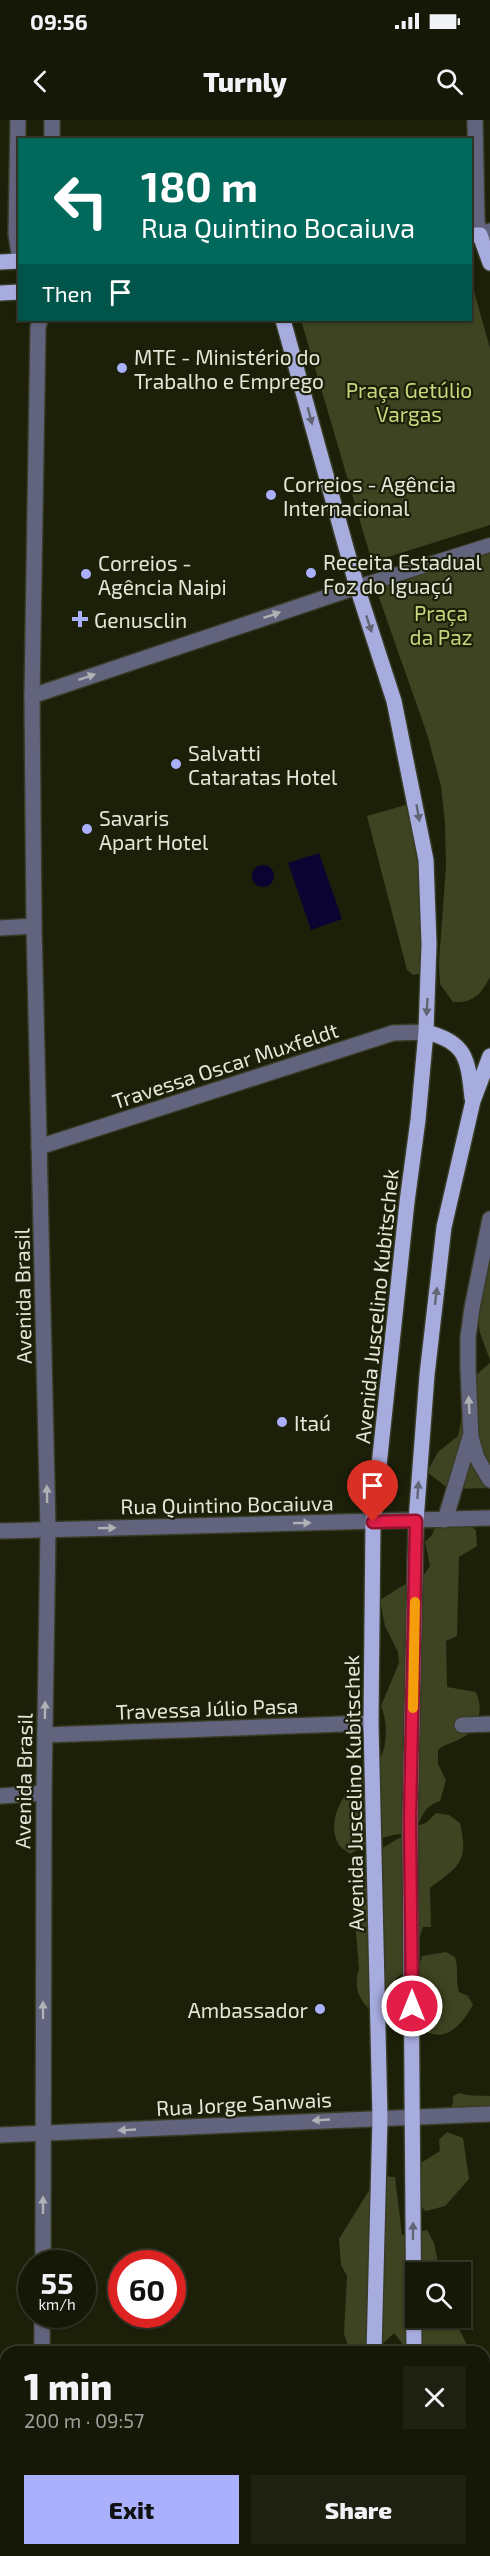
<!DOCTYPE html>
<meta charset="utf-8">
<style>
body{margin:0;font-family:"Exo 2",sans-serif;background:#1e2111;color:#f1f3f6;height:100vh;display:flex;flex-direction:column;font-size:22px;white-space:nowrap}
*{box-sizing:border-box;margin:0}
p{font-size:20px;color:#9da09b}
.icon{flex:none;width:33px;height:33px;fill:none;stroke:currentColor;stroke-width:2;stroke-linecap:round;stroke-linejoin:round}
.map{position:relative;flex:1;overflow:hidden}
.sheet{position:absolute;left:0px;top:2226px;width:490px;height:210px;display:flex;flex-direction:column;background:#151807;border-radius:18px 18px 0 0;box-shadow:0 2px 4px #0004,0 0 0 2px #343728}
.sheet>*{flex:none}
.banner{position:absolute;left:18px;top:18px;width:454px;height:183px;border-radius:0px;box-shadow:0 2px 4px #0004,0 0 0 2px #343728;background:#00695c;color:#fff;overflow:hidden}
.tools{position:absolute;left:405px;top:2142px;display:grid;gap:12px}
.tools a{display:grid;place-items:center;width:66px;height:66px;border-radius:0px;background:#151807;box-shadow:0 2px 4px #0004,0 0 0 2px #343728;font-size:30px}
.speed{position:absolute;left:18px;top:2130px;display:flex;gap:12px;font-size:30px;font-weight:700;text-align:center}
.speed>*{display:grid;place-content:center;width:78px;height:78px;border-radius:50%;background:#151807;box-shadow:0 2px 4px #0004,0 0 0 2px #343728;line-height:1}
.speed small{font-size:15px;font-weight:400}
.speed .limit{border:9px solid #d22;background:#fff;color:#111}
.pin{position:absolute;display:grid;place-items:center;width:51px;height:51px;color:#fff;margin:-62px -26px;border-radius:50% 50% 50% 0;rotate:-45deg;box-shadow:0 0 6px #0007}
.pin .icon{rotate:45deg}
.me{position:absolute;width:66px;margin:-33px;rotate:0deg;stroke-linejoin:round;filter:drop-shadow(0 0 4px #0008)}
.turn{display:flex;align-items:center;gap:21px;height:126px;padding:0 24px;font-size:27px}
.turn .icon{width:78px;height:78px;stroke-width:2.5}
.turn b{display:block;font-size:42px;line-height:51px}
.then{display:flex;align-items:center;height:57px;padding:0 24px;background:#0003;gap:12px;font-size:22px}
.round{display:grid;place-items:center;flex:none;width:63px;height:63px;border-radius:0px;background:#1e2111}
.overview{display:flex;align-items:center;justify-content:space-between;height:102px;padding:0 24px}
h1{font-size:36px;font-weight:800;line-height:45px}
.cta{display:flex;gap:12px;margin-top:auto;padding:12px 24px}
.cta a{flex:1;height:69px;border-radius:0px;background:#aab0fc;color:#111;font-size:24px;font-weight:800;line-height:69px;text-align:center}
.cta a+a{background:#1e2111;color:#f1f3f6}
.status{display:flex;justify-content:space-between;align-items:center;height:42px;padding:0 30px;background:#151807;direction:ltr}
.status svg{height:16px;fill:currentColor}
header{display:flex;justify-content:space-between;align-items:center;height:78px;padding:0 24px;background:#151807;font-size:27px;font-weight:800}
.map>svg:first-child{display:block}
</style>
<div class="status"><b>09:56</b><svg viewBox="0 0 49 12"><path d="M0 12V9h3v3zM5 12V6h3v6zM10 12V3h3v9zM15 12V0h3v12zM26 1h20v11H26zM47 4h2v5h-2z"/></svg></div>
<header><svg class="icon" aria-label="back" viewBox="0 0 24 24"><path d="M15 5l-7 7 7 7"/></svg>Turnly<svg class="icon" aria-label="search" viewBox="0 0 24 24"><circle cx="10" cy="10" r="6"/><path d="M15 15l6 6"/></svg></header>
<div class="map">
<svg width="490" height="2436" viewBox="0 0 490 2436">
<rect width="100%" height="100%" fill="#1c2009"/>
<path fill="#3e4421" d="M 471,161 L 490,228 L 490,405 L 372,442 L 301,200 L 471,200 Z
M 490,433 L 490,857 C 481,874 474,883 453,882 L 440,864 L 439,842 L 446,746 L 445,704 L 441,666 L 427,614 L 376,469 Z
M 409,684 L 421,742 L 423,845 L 421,853 L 413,855 L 407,850 L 367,696 Z
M 490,1117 L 490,1240 L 480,1213 L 475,1182 Z
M 490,1243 L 490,1368 L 449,1369 L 427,1352 L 438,1332 L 458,1316 L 463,1291 L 475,1256 Z
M 463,1400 L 476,1410 L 477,1426 L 459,1437 L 457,1516 L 446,1521 L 447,1567 L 476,1572 C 482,1585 481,1603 469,1613 C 460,1622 447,1622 438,1630 L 438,1644 L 446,1660 L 440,1681 C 425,1686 424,1693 417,1706 L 426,1703 L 436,1693 L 449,1695 L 460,1703 C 469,1742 459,1746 430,1768 L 431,1807 L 423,1807 L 416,1828 L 404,1846 L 402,1854 C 393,1859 394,1864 390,1872 C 386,1878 380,1883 375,1888 L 368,1888 C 357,1876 354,1865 359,1849 L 352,1766 L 357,1744 L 368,1731 L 384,1727 L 406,1714 C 387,1713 366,1725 350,1734 C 347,1731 341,1728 339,1725 C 327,1707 339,1679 353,1666 C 361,1658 371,1654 377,1644 C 388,1629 388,1602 381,1586 L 399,1543 L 398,1532 L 385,1506 L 380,1480 L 402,1466 L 423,1456 L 430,1446 L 425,1422 L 432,1415 L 436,1405 Z
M 446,1832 L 455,1837 C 459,1850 455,1859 459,1872 L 468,1876 L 473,1885 C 463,1903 447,1923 425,1911 C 423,1903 421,1896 421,1888 C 422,1883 424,1878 423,1874 C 420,1859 417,1851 422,1836 Z
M 460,1973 C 470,1977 479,1975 490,1976 L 490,1997 L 450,1989 L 453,1983 L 453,1976 Z
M 447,2012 L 463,2018 L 469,2059 L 445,2086 L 426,2091 L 416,2083 L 416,2046 L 440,2031 L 439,2020 Z
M 378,2056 L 395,2057 L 402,2115 L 427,2110 L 434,2123 L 440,2152 L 416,2152 L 416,2198 L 450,2198 L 457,2205 L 466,2223 L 463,2232 L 409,2232 L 394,2213 L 375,2231 L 357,2232 L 349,2228 L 344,2214 L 347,2156 L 341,2145 L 339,2119 Z"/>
<path fill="#0b0432" d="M 319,733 L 342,799 L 311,810 L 288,743 Z
M252 756a11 11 0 1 1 22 0a11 11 0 1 1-22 0Z"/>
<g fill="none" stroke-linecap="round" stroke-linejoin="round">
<defs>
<path id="pedestrian" d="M 357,467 L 490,425"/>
<path id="minor" d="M 475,0 L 477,101 L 480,115 L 490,111
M 32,576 L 357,467
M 0,808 L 34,806
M 39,1027 L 393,913 L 426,912
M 490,1099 L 472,1188 L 468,1217 L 468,1249 L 471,1317 L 477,1338 L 490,1360
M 445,1400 L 470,1317
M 0,1411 L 490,1398
M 462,1605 L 490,1604
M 45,1615 L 371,1603
M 0,1676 L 44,1673
M 0,2015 L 490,1994
M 484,2385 L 490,2385
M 0,2404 L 6,2404"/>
<path id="tertiary" d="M 18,0 L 16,114 L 20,140
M 52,20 L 52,0
M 40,200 L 38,207 L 32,576 L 34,806 L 48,1409 L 44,1673 L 43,2144
M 42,2232 L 42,2194
M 41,2436 L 41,2430"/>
<path id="primary" d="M 471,115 L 480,115 L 490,143
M 0,142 L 20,141
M 0,173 L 20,172
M 283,200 L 357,467 L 394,581 L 426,740 L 429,824 L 426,912 L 418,1000 L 407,1082 L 373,1402 L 371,1603 L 380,1998 L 374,2232
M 426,912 C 467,922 468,940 472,978
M 414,2232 L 410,1700 L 416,1401 L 427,1255 L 444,1107 L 473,981 L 490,936
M 414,2430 L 414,2436
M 373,2436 L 373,2430"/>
</defs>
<use href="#pedestrian" stroke="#383c26" stroke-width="16"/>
<use href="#minor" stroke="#383c26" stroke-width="18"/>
<use href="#tertiary" stroke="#383c26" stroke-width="18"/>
<use href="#primary" stroke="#383c26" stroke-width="18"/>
<use href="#pedestrian" stroke="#62647d" stroke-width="14"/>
<use href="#minor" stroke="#62647d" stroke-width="15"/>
<use href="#tertiary" stroke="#62647d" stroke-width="15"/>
<use href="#primary" stroke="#a7acdf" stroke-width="15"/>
</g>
<defs><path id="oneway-solid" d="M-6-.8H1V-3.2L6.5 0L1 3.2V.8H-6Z" transform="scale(1.5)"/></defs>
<g fill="#626674">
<use href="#oneway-solid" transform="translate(310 296) rotate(75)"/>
<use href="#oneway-solid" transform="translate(369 504) rotate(72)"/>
<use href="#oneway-solid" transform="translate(418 693) rotate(80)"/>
<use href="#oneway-solid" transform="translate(427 887) rotate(93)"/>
<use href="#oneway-solid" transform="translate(436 1176) rotate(-83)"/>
<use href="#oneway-solid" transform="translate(418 1370) rotate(-86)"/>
<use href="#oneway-solid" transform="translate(413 2111) rotate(-90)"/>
</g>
<g fill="#afb2b4">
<use href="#oneway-solid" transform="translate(272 495) rotate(-19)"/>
<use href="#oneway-solid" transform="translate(87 557) rotate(-19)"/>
<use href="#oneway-solid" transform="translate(469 1285) rotate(-93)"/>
<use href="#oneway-solid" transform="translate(47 1374) rotate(-91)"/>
<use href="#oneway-solid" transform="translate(302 1403) rotate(-1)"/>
<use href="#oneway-solid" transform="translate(107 1408) rotate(-1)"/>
<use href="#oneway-solid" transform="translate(45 1590) rotate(-89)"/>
<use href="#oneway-solid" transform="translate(43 1890) rotate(-90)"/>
<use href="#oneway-solid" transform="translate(321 2000) rotate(177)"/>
<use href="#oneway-solid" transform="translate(127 2010) rotate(177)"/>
<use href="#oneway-solid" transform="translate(43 2085) rotate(-90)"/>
</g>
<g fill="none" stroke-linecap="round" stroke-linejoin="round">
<defs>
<path id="route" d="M 373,1402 L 416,1401 L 410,1700 L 412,1886"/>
</defs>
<use href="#route" stroke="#92132f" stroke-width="15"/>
<use href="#route" stroke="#e11d48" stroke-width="10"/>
<path stroke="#f59e0b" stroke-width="10" d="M 413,1588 L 415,1482"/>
</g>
<g fill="#aab0fc" stroke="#1c2009" stroke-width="2">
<circle cx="122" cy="248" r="6"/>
<circle cx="271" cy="375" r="6"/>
<circle cx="311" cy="453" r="6"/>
<circle cx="86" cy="454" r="6"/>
<path d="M77 490h6v6h6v6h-6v6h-6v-6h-6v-6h6z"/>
<circle cx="176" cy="644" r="6"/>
<circle cx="87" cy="709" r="6"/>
<circle cx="282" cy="1302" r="6"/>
<circle cx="320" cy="1889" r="6"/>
</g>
<g text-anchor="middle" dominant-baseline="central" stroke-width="4.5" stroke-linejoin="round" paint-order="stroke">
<g font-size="21" fill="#e3e6d8" stroke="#1c2009" text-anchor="start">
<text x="134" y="236">MTE - Ministério do<tspan x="134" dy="24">Trabalho e Emprego</tspan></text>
<text x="283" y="363">Correios - Agência<tspan x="283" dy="24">Internacional</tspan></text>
<text x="323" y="441">Receita Estadual<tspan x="323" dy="24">Foz do Iguaçú</tspan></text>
<text x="98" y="442">Correios -<tspan x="98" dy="24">Agência Naipi</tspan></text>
<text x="94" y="499">Genusclin</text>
<text x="188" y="632">Salvatti<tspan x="188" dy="24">Cataratas Hotel</tspan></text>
<text x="99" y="697">Savaris<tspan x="99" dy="24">Apart Hotel</tspan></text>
<text x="294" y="1302">Itaú</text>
<text x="308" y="1889" text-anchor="end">Ambassador</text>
</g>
<g font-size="21" fill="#c7d77d" stroke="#1c2009">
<text x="409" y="269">Praça Getúlio<tspan x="409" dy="24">Vargas</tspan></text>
<text x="441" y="492">Praça<tspan x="441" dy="24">da Paz</tspan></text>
</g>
<g font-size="21" fill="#e3e6d8" stroke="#1c2009">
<text transform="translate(225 945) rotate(-18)">Travessa Oscar Muxfeldt</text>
<text transform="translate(22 1176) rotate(-91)">Avenida Brasil</text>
<text transform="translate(376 1186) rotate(-84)">Avenida Juscelino Kubitschek</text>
<text transform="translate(227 1384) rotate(-1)">Rua Quintino Bocaiuva</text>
<text transform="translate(207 1588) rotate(-2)">Travessa Júlio Pasa</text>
<text transform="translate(23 1661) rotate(-89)">Avenida Brasil</text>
<text transform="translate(353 1673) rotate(-91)">Avenida Juscelino Kubitschek</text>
<text transform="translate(244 1983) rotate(-3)">Rua Jorge Sanwais</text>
</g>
</g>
</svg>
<div class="tools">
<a><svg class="icon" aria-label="search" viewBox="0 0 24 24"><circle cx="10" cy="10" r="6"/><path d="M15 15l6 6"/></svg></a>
</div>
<div class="speed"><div>55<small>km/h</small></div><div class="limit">60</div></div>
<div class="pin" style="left:373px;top:1402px;background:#d93025"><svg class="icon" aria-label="arrive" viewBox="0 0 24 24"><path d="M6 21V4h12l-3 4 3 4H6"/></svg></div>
<svg class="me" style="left:412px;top:1886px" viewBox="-20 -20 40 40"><circle r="17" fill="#e11d48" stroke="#fff" stroke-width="3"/><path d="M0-11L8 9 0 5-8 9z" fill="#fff"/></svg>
<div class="banner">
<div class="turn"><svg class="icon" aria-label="left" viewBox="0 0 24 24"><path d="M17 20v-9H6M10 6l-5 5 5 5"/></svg><div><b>180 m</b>Rua Quintino Bocaiuva</div></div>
<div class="then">Then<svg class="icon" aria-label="arrive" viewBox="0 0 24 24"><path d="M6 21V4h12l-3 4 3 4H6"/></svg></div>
</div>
<section class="sheet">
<div class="overview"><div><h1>1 min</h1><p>200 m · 09:57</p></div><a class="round"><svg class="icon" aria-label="close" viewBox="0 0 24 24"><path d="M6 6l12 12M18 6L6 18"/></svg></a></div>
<div class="cta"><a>Exit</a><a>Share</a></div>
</section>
</div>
